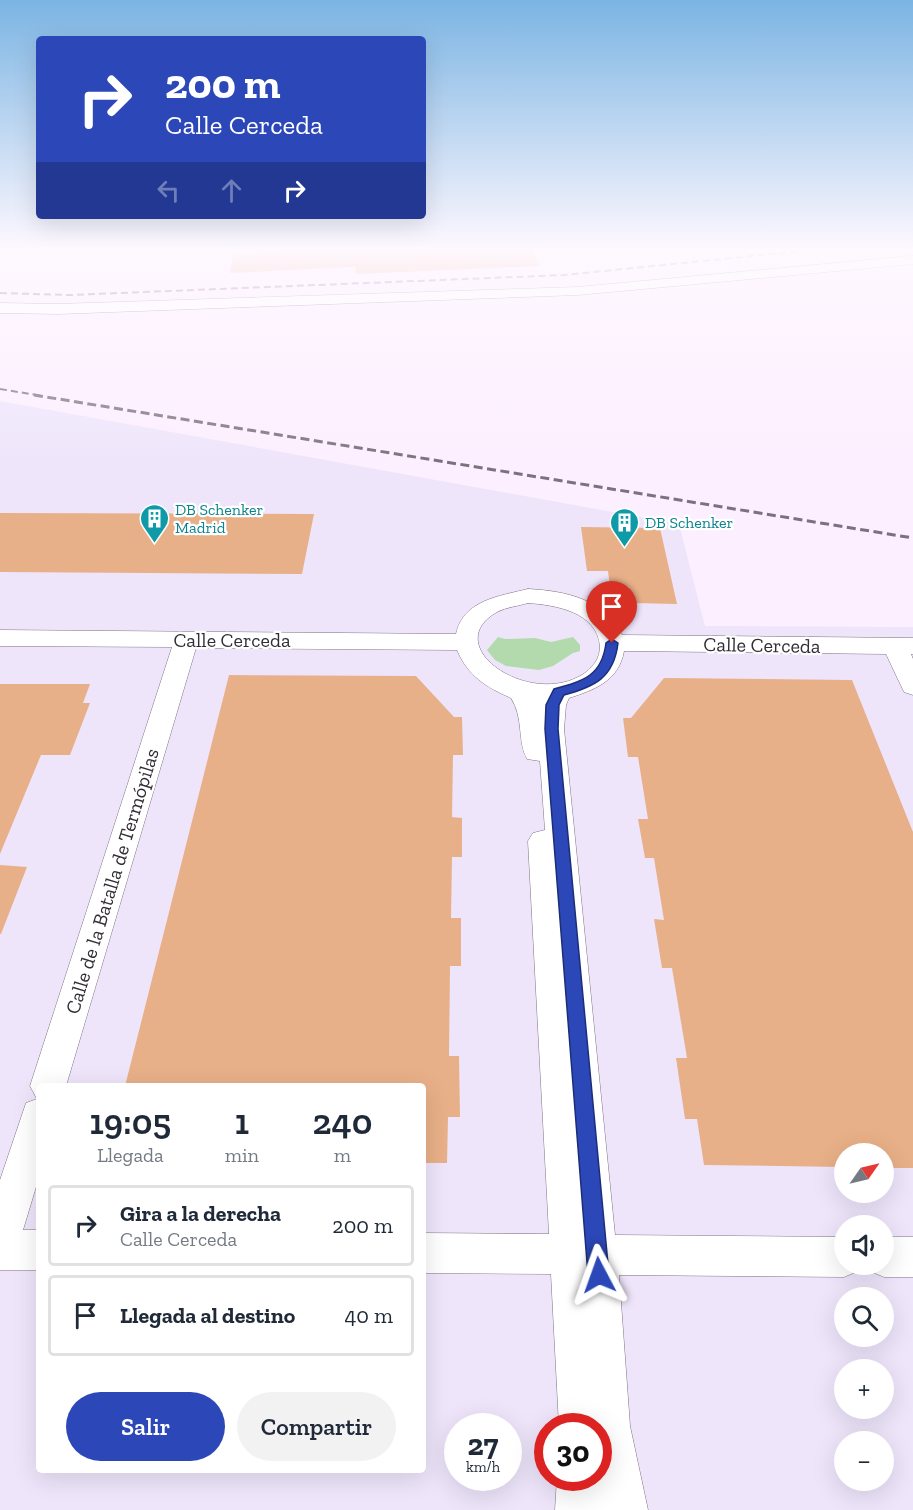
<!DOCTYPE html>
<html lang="es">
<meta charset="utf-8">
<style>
body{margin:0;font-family:"Zilla Slab",serif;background:#f2f2f3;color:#1f2937;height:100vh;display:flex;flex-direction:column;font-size:22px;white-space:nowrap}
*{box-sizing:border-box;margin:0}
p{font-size:20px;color:#747a83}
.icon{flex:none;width:33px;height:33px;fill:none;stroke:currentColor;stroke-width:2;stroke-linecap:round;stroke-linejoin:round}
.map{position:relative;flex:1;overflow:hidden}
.side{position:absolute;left:36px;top:1083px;width:390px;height:390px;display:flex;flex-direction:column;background:#fff;border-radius:6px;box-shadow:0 6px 24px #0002}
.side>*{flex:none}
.guide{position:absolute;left:36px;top:36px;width:390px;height:183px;border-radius:6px;box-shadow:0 6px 24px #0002;background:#2b47b8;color:#fff;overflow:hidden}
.needle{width:39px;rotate:56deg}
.fabs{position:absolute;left:834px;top:1143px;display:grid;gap:12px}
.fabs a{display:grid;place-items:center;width:60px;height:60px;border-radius:50%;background:#fff;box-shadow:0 6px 24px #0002;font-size:30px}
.speed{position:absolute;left:444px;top:1413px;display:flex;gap:12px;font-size:30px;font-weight:700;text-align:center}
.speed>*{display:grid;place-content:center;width:78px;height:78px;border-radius:50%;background:#fff;box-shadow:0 6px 24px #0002;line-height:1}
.speed small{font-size:15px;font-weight:400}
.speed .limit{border:9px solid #d22;background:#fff;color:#111}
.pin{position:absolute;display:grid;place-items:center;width:51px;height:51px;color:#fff;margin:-62px -26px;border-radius:50% 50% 50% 0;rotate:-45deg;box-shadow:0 0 6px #0007}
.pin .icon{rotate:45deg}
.me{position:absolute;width:66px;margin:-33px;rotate:356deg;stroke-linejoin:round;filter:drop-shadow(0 0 4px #0008)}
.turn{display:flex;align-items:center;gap:21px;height:126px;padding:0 30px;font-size:27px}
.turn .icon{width:78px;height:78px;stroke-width:2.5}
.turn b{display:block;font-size:42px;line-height:51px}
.lanes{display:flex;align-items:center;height:57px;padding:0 30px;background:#0003;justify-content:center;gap:30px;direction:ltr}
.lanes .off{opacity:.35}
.eta{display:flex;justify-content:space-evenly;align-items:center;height:102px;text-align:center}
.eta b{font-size:36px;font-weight:600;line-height:42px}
.primary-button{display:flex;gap:12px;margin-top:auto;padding:12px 30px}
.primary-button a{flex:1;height:69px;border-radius:36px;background:#2b47b8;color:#fff;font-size:24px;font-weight:600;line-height:69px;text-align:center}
.primary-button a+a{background:#f2f2f3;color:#1f2937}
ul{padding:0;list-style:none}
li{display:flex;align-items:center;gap:18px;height:81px;margin:0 12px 9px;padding:0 18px;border:3px solid #e0e1e3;border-radius:6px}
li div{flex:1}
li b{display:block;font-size:22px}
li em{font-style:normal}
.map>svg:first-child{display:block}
</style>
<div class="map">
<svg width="913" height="1510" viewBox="0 0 913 1510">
<rect width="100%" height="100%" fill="#fcefff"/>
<path fill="#eee5fb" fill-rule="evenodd" d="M 0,401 L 679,524 L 705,626 L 913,627 L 913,1510 L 0,1510 ZM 39,1086 L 423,1086 L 423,1470 L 39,1470 ZM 844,1154 L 884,1154 L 884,1192 L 844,1192 ZM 844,1226 L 884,1226 L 884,1264 L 844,1264 ZM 844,1298 L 884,1298 L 884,1336 L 844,1336 ZM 844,1370 L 884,1370 L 884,1408 L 844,1408 ZM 458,1426 L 508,1426 L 508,1478 L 458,1478 ZM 548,1426 L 598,1426 L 598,1478 L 548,1478 ZM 844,1442 L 884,1442 L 884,1480 L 844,1480 Z"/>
<path fill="#b3daac" d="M 498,637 L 505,639 L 535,638 L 551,642 L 573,637 L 580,645 L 580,651 L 573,653 L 553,666 L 539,670 L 506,666 L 495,660 L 487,650 Z"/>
<path fill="#e8b088" d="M 332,249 L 532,249 L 540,266 L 356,274 L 355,267 L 230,273 L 233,254 Z
M 0,513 L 314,514 L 302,574 L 0,572 Z
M 581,527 L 660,528 L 677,604 L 632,603 L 629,587 L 610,587 L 608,571 L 587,571 Z
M 229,675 L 416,676 L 454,717 L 462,717 L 463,755 L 453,755 L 452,817 L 462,818 L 462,857 L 452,857 L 451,918 L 461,918 L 461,966 L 450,966 L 449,1056 L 459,1056 L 460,1117 L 448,1117 L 447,1163 L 423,1163 L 423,1086 L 125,1086 Z
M 664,678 L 852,680 L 913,832 L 913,1168 L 884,1168 L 884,1154 L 844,1154 L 844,1167 L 704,1165 L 697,1119 L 685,1119 L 676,1058 L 687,1058 L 672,968 L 662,968 L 654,919 L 664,920 L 654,858 L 645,858 L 638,819 L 648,819 L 638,757 L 628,757 L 623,718 L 631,718 Z
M 0,684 L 90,684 L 83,703 L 90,703 L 70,755 L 41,755 L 0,854 Z
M 0,865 L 27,867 L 1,934 L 0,934 Z"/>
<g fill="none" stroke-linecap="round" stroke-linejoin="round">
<defs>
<path id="minor" d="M 913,256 L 913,264 L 578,295 L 58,314 L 0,313 L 0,303 L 58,304 L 578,287 Z
M 528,589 C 566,591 604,599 622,635 L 913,638 L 913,654 L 911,654 L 913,659 L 913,695 L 904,692 L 886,654 L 624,651 C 619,681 594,690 569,698 L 566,705 L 564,729 L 615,1235 L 844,1237 L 844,1264 L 861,1264 L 858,1271 L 844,1277 L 619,1275 L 630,1426 L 648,1510 L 555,1510 L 557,1478 L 598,1478 L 598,1426 L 559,1426 L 551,1274 L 423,1273 L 423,1233 L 549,1234 L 528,841 L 533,833 L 545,830 L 540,761 L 527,759 C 517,741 524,718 511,698 C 486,687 468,676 457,650 L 196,648 L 66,1086 L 39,1086 L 39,1177 L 23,1230 L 39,1230 L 39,1270 L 0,1270 L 0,1180 L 26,1103 L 37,1099 L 30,1086 L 172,647 L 0,646 L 0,630 L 456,634 C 463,600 500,596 528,589 ZM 528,603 C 556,605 597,612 600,646 C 600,658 594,666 585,673 C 531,710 437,646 497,612 C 506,607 519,606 528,603 Z
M 884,1237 L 913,1237 L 913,1277 L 884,1277 L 870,1271 L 867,1264 L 884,1264 Z"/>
</defs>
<use href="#minor" stroke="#807283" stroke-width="1"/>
<use href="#minor" fill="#fff" fill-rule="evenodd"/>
<path stroke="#7b727d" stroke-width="2" stroke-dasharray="7 4" stroke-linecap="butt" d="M 0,293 L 70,295 L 564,275 L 821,249
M 0,389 L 43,396"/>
<path stroke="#7b727d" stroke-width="3" stroke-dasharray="9 4.5" stroke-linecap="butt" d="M 34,395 L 913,538"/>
</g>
<linearGradient id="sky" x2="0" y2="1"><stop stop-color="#7bb4e3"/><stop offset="0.54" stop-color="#fef8ff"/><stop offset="1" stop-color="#fef8ff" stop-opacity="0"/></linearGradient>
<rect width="913" height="461" fill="url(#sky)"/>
<path fill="#2b47b8" stroke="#1c2e78" stroke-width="1.5" d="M 612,639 L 618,643 C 614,678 594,687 564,695 L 559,705 L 558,729 L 609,1275 L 606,1283 L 599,1286 L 591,1283 L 588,1275 L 545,729 L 546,705 L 554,689 C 583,681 602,676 606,643 Z"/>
<defs>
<symbol id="building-pin" viewBox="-11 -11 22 30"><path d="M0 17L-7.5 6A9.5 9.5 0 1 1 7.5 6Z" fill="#0f9aa8" stroke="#fff"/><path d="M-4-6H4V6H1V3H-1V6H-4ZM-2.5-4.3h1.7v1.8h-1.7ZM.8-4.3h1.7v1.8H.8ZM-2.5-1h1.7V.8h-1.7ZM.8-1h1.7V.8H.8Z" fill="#fff"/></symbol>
</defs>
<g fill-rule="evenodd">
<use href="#building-pin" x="138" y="502" width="33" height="45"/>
<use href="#building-pin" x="608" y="506" width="33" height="45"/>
</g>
<g text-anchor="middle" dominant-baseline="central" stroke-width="4.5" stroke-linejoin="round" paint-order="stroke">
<g font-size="16" fill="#0d838f" stroke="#fff" text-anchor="start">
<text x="175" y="509">DB Schenker<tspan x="175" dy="18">Madrid</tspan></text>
<text x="645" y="522">DB Schenker</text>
</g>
<g font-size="20" fill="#332d35" stroke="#fff">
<text x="232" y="640">Calle Cerceda</text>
<text transform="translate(762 645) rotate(1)">Calle Cerceda</text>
<text transform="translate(112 881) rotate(-73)">Calle de la Batalla de Termópilas</text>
</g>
</g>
</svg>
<div class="fabs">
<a><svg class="needle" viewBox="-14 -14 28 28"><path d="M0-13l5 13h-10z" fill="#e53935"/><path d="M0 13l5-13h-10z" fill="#747a83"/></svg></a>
<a><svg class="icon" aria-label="sound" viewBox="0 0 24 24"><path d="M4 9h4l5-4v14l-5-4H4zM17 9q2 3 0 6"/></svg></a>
<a><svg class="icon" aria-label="search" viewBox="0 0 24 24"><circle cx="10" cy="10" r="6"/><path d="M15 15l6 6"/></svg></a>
<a>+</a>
<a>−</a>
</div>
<div class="speed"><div>27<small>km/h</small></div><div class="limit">30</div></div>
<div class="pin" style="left:612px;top:643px;background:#d93025"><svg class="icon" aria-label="arrive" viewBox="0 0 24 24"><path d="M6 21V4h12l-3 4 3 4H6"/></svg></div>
<svg class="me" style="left:599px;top:1275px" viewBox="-20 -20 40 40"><path d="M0-17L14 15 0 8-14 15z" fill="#2b47b8" stroke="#fff" stroke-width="4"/></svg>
<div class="guide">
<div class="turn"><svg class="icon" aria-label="right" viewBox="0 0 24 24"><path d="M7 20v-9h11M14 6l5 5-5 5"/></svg><div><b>200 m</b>Calle Cerceda</div></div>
<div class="lanes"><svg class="icon off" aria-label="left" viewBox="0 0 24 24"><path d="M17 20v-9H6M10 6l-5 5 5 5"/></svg><svg class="icon off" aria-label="ahead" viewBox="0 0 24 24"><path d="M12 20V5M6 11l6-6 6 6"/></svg><svg class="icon" aria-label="right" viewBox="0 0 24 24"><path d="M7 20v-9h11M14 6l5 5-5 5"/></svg></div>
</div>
<section class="side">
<div class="eta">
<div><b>19:05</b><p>Llegada</p></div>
<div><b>1</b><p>min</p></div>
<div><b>240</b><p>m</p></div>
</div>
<ul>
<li><svg class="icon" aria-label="right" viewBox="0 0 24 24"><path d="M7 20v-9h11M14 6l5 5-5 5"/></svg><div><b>Gira a la derecha</b><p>Calle Cerceda</p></div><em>200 m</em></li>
<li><svg class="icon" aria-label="arrive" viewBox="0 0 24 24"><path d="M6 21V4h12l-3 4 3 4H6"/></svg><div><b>Llegada al destino</b></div><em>40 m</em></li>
</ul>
<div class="primary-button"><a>Salir</a><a>Compartir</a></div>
</section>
</div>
